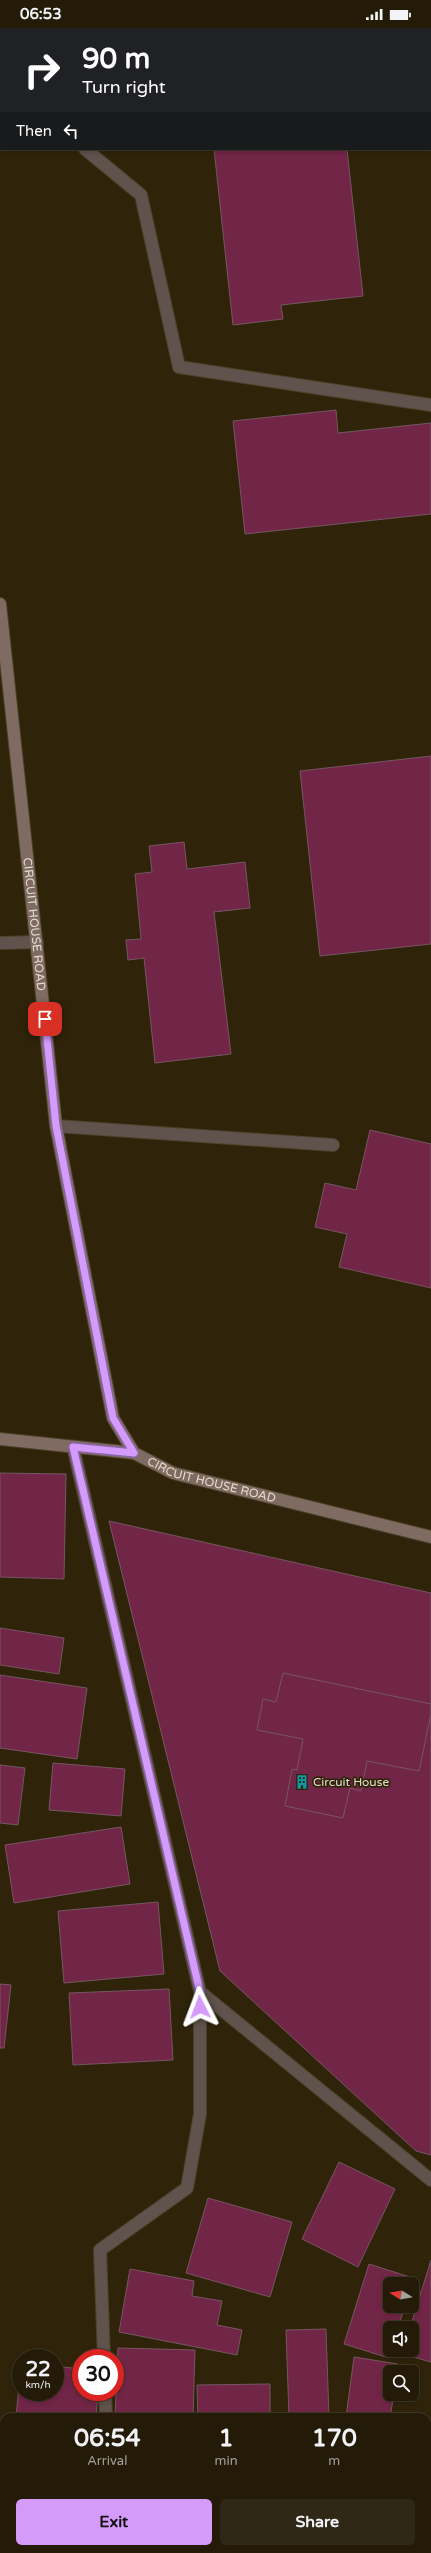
<!DOCTYPE html>
<style>
body{margin:0;font-family:"Varela Round",sans-serif;background:#2f2816;color:#f1f3f6;height:100vh;display:flex;flex-direction:column;font-size:15px;white-space:nowrap}
*{box-sizing:border-box;margin:0}
p{font-size:13px;color:#a3a19c}
.icon{flex:none;width:22px;height:22px;fill:none;stroke:currentColor;stroke-width:2;stroke-linecap:round;stroke-linejoin:round}
.map{position:relative;flex:1;overflow:hidden}
.panel{position:absolute;left:0px;top:2385px;width:431px;height:140px;display:flex;flex-direction:column;background:#231b08;border-radius:12px 12px 0 0;box-shadow:0 2px 6px #0003,0 0 0 1px #403929}
.panel>*{flex:none}
.top-card{position:absolute;left:0px;top:0px;width:431px;height:122px;box-shadow:0 2px 6px #0003,0 0 0 1px #403929;background:#202124;color:#fff;overflow:hidden}
.needle{width:26px;rotate:281deg}
.buttons{position:absolute;left:383px;top:2249px;display:grid;gap:8px}
.buttons a{display:grid;place-items:center;width:36px;height:36px;border-radius:6px;background:#231b08;box-shadow:0 2px 6px #0003,0 0 0 1px #403929;font-size:20px}
.speed{position:absolute;left:12px;top:2321px;display:flex;gap:8px;font-size:20px;font-weight:700;text-align:center}
.speed>*{display:grid;place-content:center;width:52px;height:52px;border-radius:50%;background:#231b08;box-shadow:0 2px 6px #0003,0 0 0 1px #403929;line-height:1}
.speed small{font-size:10px;font-weight:400}
.speed .limit{border:6px solid #d22;background:#fff;color:#111}
.pin{position:absolute;display:grid;place-items:center;width:34px;height:34px;color:#fff;margin:-17px;border-radius:8px;box-shadow:0 2px 6px #0006}
.me{position:absolute;width:44px;margin:-22px;rotate:357deg;stroke-linejoin:round;filter:drop-shadow(0 0 3px #0008)}
.turn{display:flex;align-items:center;gap:14px;height:84px;padding:0 16px;font-size:18px}
.turn .icon{width:52px;height:52px;stroke-width:2.5}
.turn b{display:block;font-size:28px;line-height:34px}
.then{display:flex;align-items:center;height:38px;padding:0 16px;background:#0003;gap:8px;font-size:15px}
.eta{display:flex;justify-content:space-evenly;align-items:center;height:68px;text-align:center}
.eta b{font-size:24px;font-weight:700;line-height:28px}
.action{display:flex;gap:8px;margin-top:auto;padding:8px 16px}
.action a{flex:1;height:46px;border-radius:6px;background:#d59bfb;color:#111;font-size:16px;font-weight:700;line-height:46px;text-align:center}
.action a+a{background:#2f2816;color:#f1f3f6}
.status{display:flex;justify-content:space-between;align-items:center;height:28px;padding:0 20px;background:#231b08;direction:ltr}
.status svg{height:11px;fill:currentColor}
.map>svg:first-child{display:block}
</style>
<div class="status"><b>06:53</b><svg viewBox="0 0 49 12"><path d="M0 12V9h3v3zM5 12V6h3v6zM10 12V3h3v9zM15 12V0h3v12zM26 1h20v11H26zM47 4h2v5h-2z"/></svg></div>
<div class="map">
<svg width="431" height="2525" viewBox="0 0 431 2525">
<rect width="100%" height="100%" fill="#2f240a"/>
<path fill="#722647" stroke="#755661" d="M 214,121 L 347,121 L 363,268 L 281,277 L 283,291 L 233,297 Z
M 336,382 L 338,405 L 431,395 L 431,486 L 245,506 L 233,393 Z
M 431,728 L 431,916 L 320,928 L 300,743 Z
M 184,814 L 187,841 L 245,834 L 250,880 L 214,884 L 231,1026 L 155,1035 L 144,930 L 128,932 L 126,912 L 141,911 L 135,846 L 152,844 L 149,818 Z
M 370,1102 L 431,1116 L 431,1260 L 339,1239 L 347,1206 L 315,1199 L 325,1155 L 356,1162 Z
M 0,1445 L 66,1446 L 64,1551 L 0,1549 Z
M 109,1493 L 431,1565 L 431,2127 L 416,2123 L 220,1943 Z
M 0,1600 L 64,1610 L 59,1646 L 0,1637 Z
M 283,1645 L 431,1676 L 431,1686 L 419,1743 L 367,1733 L 361,1763 L 350,1760 L 343,1790 L 285,1778 L 292,1741 L 297,1742 L 303,1711 L 257,1702 L 263,1671 L 276,1674 Z
M 0,1647 L 87,1660 L 77,1731 L 0,1720 Z
M 53,1735 L 125,1741 L 121,1788 L 49,1782 Z
M 0,1737 L 25,1740 L 18,1797 L 0,1795 Z
M 121,1799 L 130,1856 L 14,1875 L 5,1817 Z
M 158,1874 L 164,1946 L 64,1955 L 58,1883 Z
M 0,1956 L 11,1957 L 4,2020 L 0,2020 Z
M 169,1961 L 173,2032 L 73,2037 L 69,1965 Z
M 339,2134 L 395,2161 L 358,2239 L 302,2211 Z
M 208,2170 L 292,2194 L 270,2269 L 186,2245 Z
M 431,2232 L 431,2334 L 403,2326 L 404,2322 L 412,2322 L 410,2300 Z
M 369,2236 L 413,2250 L 411,2256 L 390,2256 L 390,2278 L 405,2278 L 398,2300 L 390,2300 L 391,2322 L 389,2330 L 344,2316 Z
M 130,2241 L 194,2253 L 192,2268 L 222,2273 L 217,2297 L 242,2302 L 237,2327 L 119,2304 Z
M 326,2301 L 329,2389 L 289,2389 L 286,2302 Z
M 118,2320 L 195,2322 L 193,2389 L 115,2389 Z
M 354,2329 L 398,2336 L 397,2344 L 390,2344 L 390,2366 L 394,2366 L 390,2389 L 346,2389 Z
M 21,2336 L 21,2364 L 55,2364 L 55,2338 L 81,2341 L 81,2364 L 98,2364 L 96,2389 L 16,2389 Z
M 270,2356 L 270,2389 L 198,2389 L 197,2357 Z
M 0,2519 L 4,2519 L 4,2521 L 60,2521 L 60,2525 L 0,2525 Z
M 228,2521 L 315,2521 L 315,2525 L 227,2525 Z"/>
<g fill="none" stroke-linecap="round" stroke-linejoin="round">
<defs>
<path id="street" d="M 0,87 L 1,87
M 85,121 L 141,167 L 179,339 L 431,377
M 0,915 L 37,914
M 56,1098 L 333,1117
M 73,1419 L 200,1964 L 431,2152
M 104,2330 L 100,2222 L 187,2160 L 200,2086 L 200,1964
M 105,2364 L 106,2389
M 427,2458 L 431,2458
M 0,2462 L 4,2462
M 193,2525 L 194,2521"/>
<g id="secondary">
<path id="s1" d="M 0,576 L 56,1098 L 113,1390 L 134,1425 L 173,1445 L 431,1509"/>
<path d="M 0,1411 L 134,1425"/>
</g>
</defs>
<use href="#street" stroke="#4c4229" stroke-width="14"/>
<use href="#secondary" stroke="#4c4229" stroke-width="14"/>
<use href="#street" stroke="#60524d" stroke-width="12"/>
<use href="#secondary" stroke="#806b62" stroke-width="12"/>
</g>
<g fill="none" stroke-linecap="round" stroke-linejoin="round">
<defs>
<path id="route" d="M 45,991 L 56,1098 L 113,1390 L 134,1425 L 73,1419 L 200,1964 L 200,1979"/>
</defs>
<use href="#route" stroke="#8a65a3" stroke-width="10"/>
<use href="#route" stroke="#d59bfb" stroke-width="7"/>
</g>
<defs>
<symbol id="building-bare" viewBox="-9 -9 18 18"><path d="M-4-6H4V6H1V3H-1V6H-4ZM-2.5-4.3h1.7v1.8h-1.7ZM.8-4.3h1.7v1.8H.8ZM-2.5-1h1.7V.8h-1.7ZM.8-1h1.7V.8H.8Z" fill="#0f9aa8" stroke="#2f240a" stroke-width="2.5" paint-order="stroke"/></symbol>
</defs>
<g fill-rule="evenodd">
<use href="#building-bare" x="292" y="1744" width="20" height="20"/>
</g>
<g text-anchor="middle" dominant-baseline="central" stroke-width="3.5" stroke-linejoin="round" paint-order="stroke">
<g font-size="12" fill="#e4ddce" stroke="#2f240a">
<text stroke="none"><textPath href="#s1" startOffset="322">CIRCUIT HOUSE ROAD</textPath></text>
<text stroke="none"><textPath href="#s1" startOffset="946">CIRCUIT HOUSE ROAD</textPath></text>
</g>
<g font-size="12" fill="#e4ddce" stroke="#2f240a" text-anchor="start">
<text x="313" y="1754">Circuit House</text>
</g>
</g>
</svg>
<div class="buttons">
<a><svg class="needle" viewBox="-14 -14 28 28"><path d="M0-13l5 13h-10z" fill="#e53935"/><path d="M0 13l5-13h-10z" fill="#a3a19c"/></svg></a>
<a><svg class="icon" aria-label="sound" viewBox="0 0 24 24"><path d="M4 9h4l5-4v14l-5-4H4zM17 9q2 3 0 6"/></svg></a>
<a><svg class="icon" aria-label="search" viewBox="0 0 24 24"><circle cx="10" cy="10" r="6"/><path d="M15 15l6 6"/></svg></a>
</div>
<div class="speed"><div>22<small>km/h</small></div><div class="limit">30</div></div>
<div class="pin" style="left:45px;top:991px;background:#d93025"><svg class="icon" aria-label="arrive" viewBox="0 0 24 24"><path d="M6 21V4h12l-3 4 3 4H6"/></svg></div>
<svg class="me" style="left:200px;top:1979px" viewBox="-20 -20 40 40"><path d="M0-17L14 15 0 8-14 15z" fill="#d59bfb" stroke="#fff" stroke-width="4"/></svg>
<div class="top-card">
<div class="turn"><svg class="icon" aria-label="right" viewBox="0 0 24 24"><path d="M7 20v-9h11M14 6l5 5-5 5"/></svg><div><b>90 m</b>Turn right</div></div>
<div class="then">Then<svg class="icon" aria-label="left" viewBox="0 0 24 24"><path d="M17 20v-9H6M10 6l-5 5 5 5"/></svg></div>
</div>
<section class="panel">
<div class="eta">
<div><b>06:54</b><p>Arrival</p></div>
<div><b>1</b><p>min</p></div>
<div><b>170</b><p>m</p></div>
</div>
<div class="action"><a>Exit</a><a>Share</a></div>
</section>
</div>
